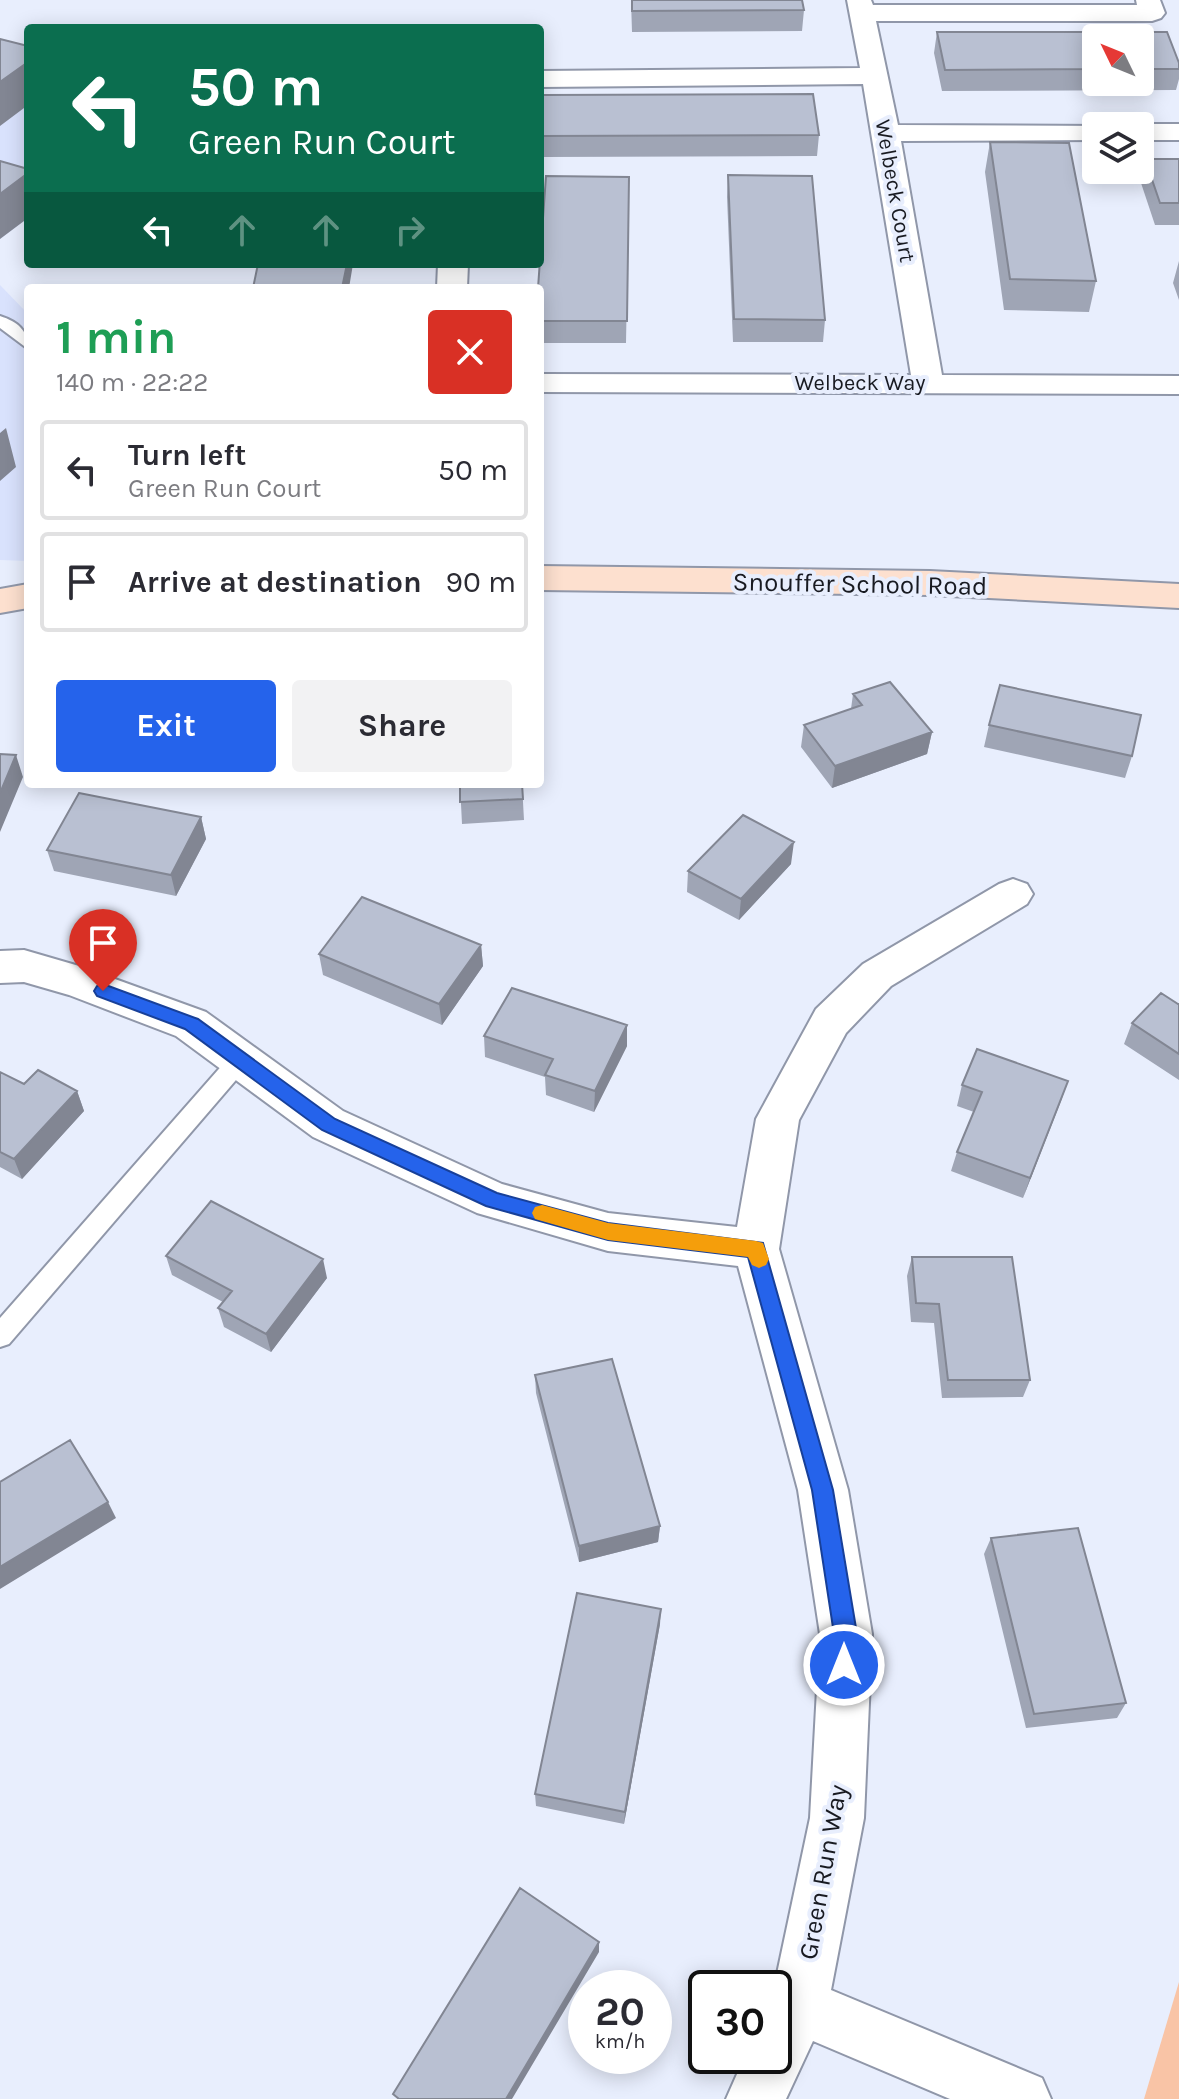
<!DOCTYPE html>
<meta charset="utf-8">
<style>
body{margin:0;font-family:Karla,sans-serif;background:#f2f2f3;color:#2b2b33;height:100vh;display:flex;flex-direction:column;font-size:30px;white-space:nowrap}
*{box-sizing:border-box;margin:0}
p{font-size:26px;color:#7c7c81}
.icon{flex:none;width:44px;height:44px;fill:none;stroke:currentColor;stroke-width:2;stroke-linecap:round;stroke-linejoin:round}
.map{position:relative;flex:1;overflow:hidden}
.sheet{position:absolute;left:24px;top:284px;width:520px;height:504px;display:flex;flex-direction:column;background:#fff;border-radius:8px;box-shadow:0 4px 20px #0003}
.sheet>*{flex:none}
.guide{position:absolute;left:24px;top:24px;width:520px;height:244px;border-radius:8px;box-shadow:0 4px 20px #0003;background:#0b6e4f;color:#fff;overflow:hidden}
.needle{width:52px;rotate:313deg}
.buttons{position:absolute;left:1082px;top:24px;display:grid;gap:16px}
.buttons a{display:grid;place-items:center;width:72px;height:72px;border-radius:8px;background:#fff;box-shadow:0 4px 20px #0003;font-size:40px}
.speed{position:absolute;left:568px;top:1970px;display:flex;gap:16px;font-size:40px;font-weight:700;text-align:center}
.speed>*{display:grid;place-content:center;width:104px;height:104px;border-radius:50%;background:#fff;box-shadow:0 4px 20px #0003;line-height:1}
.speed small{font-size:20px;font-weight:400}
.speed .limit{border:4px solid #111;border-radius:12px;background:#fff;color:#111}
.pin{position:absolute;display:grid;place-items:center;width:68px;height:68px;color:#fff;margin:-82px -34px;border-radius:50% 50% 50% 0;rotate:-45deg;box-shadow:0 0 8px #0007}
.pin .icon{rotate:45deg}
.me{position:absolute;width:88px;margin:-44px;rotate:0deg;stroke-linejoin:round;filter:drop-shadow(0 0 6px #0008)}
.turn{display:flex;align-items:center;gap:28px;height:168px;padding:0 32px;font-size:36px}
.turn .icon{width:104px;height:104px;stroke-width:2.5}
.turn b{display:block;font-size:56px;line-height:68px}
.lanes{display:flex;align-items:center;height:76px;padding:0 32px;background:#0003;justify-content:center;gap:40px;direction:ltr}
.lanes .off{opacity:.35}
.round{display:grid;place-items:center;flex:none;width:84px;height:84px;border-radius:8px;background:#f2f2f3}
.summary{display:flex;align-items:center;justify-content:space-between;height:136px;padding:0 32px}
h1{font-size:48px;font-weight:700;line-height:60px;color:#1e9e55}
.cta{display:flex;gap:16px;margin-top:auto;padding:16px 32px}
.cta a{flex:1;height:92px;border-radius:8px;background:#2563eb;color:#fff;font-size:32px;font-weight:700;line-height:92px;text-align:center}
.cta a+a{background:#f2f2f3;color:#2b2b33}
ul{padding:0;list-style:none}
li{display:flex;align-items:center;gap:24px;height:100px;margin:0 16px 12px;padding:0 16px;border:4px solid #e1e1e2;border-radius:8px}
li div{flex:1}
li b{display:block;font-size:30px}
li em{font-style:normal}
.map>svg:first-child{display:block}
</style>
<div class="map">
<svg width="1179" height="2099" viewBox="0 0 1179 2099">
<rect width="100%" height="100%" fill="#e8eefd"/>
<path fill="#d9e2fd" d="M 0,72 L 28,80 L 28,218 L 0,239 Z
M 0,285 L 28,314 L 28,561 L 0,560 Z"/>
<path fill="#f9c4a6" d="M 1179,1982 L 1179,2099 L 1144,2099 Z"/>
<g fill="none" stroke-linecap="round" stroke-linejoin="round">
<defs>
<path id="lane" d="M 0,316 C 18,322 28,330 28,349 L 0,328 Z
M 240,1051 L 248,1054 L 251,1060 L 248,1066 L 9,1344 L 0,1347 L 0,1318 L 232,1054 Z"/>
<path id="street" d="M 847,0 L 871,0 L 873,5 L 1137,5 L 1136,0 L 1160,0 L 1165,13 L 1161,18 L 1152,21 L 876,21 L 898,125 L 1104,126 L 1096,126 L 1096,140 L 901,141 L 942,375 L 1179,376 L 1179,394 L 540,392 L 540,374 L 911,375 L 863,84 L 540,87 L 540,71 L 860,68 Z
M 1140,124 L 1179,124 L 1179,140 L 1140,140 L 1140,126 L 1132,126 Z
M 438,264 L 468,264 L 467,288 L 437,288 Z
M 1013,879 L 1027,884 L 1033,894 L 1027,904 L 891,986 L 846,1033 L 799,1120 L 779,1249 L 848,1490 L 872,1634 L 864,1818 L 831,1990 L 1042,2078 L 1051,2099 L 950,2099 L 813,2041 L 786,2099 L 726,2099 L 745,2056 L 774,2056 L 774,1988 L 810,1818 L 820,1634 L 798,1490 L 738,1266 L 608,1251 L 477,1213 L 313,1137 L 176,1036 L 69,995 L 24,982 L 0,983 L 0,951 L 24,950 L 79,966 L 206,1012 L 343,1111 L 502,1184 L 608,1213 L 737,1227 L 756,1119 L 816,1009 L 863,964 L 999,884 Z"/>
<path id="secondary" d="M 540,566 L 930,571 L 1179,584 L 1179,608 L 930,595 L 540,590 Z
M 28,584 L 28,608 L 0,613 L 0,589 Z"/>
</defs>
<use href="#lane" stroke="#9097a9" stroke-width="4"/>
<use href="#street" stroke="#9097a9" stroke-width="4"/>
<use href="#secondary" stroke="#9097a9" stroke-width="4"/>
<use href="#lane" fill="#fff" fill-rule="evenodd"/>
<use href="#street" fill="#fff" fill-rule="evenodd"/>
<use href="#secondary" fill="#fde0cf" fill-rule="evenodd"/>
</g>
<path fill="#9fa5b5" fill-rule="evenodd" d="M 631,0 L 802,0 L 804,10 L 802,31 L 632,32 Z
M 937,32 L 1167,32 L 1179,63 L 1179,79 L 1176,90 L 942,91 L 934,53 ZM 1096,38 L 1140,38 L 1140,82 L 1096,82 Z
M 819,135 L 817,156 L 543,157 L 542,136 Z
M 990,142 L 1096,281 L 1089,312 L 1004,310 L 985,172 Z
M 1145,159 L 1179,159 L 1179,225 L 1155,225 L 1140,180 Z
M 728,175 L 825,320 L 823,342 L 733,342 L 727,197 Z
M 629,177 L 626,343 L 540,343 L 540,288 Z
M 1179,261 L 1179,300 L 1173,283 Z
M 853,694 L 932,732 L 927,754 L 832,788 L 801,747 L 804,725 L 851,709 Z
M 989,725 L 1132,756 L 1125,778 L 984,747 Z
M 460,784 L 522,784 L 524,820 L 462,824 Z
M 201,817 L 206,839 L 176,896 L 54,871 L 47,850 Z
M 791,864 L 739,920 L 687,892 L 688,871 Z
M 481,945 L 483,966 L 442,1025 L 323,975 L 319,954 Z
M 1179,1004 L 1179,1080 L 1124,1044 L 1132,1023 Z
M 484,1036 L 627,1046 L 594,1112 L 546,1095 L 545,1077 L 485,1057 Z
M 0,1072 L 24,1084 L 77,1091 L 84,1111 L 22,1179 L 0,1167 Z
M 1068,1081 L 1023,1198 L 951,1171 L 957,1152 L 974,1112 L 957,1106 L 962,1085 Z
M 166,1256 L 327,1278 L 271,1352 L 224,1327 L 218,1308 L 223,1302 L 172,1275 Z
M 912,1257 L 1030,1380 L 1023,1397 L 942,1398 L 934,1323 L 911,1322 L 907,1276 Z
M 535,1375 L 660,1526 L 658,1542 L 579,1562 L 536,1393 Z
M 991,1538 L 1126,1703 L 1117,1718 L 1026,1728 L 984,1554 Z
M 660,1624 L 624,1824 L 536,1806 L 535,1794 Z"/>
<path fill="#828693" d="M 28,62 L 28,105 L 0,126 L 0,82 Z
M 28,173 L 28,218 L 0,239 L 0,194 Z
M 347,264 L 353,264 L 349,288 L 342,288 Z
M 6,428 L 16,467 L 0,481 L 0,433 Z
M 932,732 L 927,754 L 832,788 L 835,766 Z
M 16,755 L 23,777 L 0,832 L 0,793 Z
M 201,817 L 206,839 L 176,896 L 171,875 Z
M 794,842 L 791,864 L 739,920 L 741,899 Z
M 481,945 L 483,966 L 442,1025 L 439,1004 Z
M 627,1025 L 627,1046 L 594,1112 L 595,1091 Z
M 1068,1081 L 1061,1101 L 1023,1198 L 1030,1178 Z
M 77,1091 L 84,1111 L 22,1179 L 14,1159 Z
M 323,1259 L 327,1278 L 271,1352 L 266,1334 Z
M 108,1502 L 116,1518 L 0,1589 L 0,1567 Z
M 660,1526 L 658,1542 L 579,1562 L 579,1546 Z
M 661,1609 L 660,1624 L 624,1824 L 625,1812 Z
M 599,1942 L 599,1952 L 512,2099 L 506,2099 Z"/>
<path fill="#b9c0d2" stroke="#828693" stroke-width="2" d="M 632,0 L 802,0 L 804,10 L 632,11 Z
M 937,32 L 1167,32 L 1179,63 L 1179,69 L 1140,69 L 1140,38 L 1096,38 L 1096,69 L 945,70 Z
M 0,39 L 28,46 L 28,62 L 0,82 Z
M 813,94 L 819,135 L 542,136 L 543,95 Z
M 990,142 L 1069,143 L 1096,281 L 1010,279 Z
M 1145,159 L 1179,159 L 1179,203 L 1160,203 Z
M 0,161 L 28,169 L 28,173 L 0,194 Z
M 728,175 L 812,176 L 825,320 L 734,319 Z
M 546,176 L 629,177 L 627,321 L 540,321 L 540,288 L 538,288 Z
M 258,264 L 347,264 L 342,288 L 253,288 Z
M 890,682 L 932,732 L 835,766 L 804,725 L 862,705 L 853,694 Z
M 1000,685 L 1141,715 L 1132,756 L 989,725 Z
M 0,754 L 16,755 L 0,793 Z
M 460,784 L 522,784 L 523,799 L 460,802 Z
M 79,793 L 201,817 L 171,875 L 47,850 Z
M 743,815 L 794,842 L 741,899 L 688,871 Z
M 362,897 L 481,945 L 439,1004 L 319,954 Z
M 512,988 L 627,1025 L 595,1091 L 545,1075 L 553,1059 L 484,1036 Z
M 1161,993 L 1178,1004 L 1179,1004 L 1179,1054 L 1132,1023 Z
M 977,1049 L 1068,1081 L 1030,1178 L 957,1152 L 982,1092 L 962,1085 Z
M 38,1070 L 77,1091 L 14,1159 L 0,1152 L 0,1072 L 24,1084 Z
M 211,1201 L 323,1259 L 266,1334 L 218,1308 L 232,1291 L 166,1256 Z
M 912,1257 L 1012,1257 L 1030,1380 L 948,1380 L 939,1304 L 916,1303 Z
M 612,1359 L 660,1526 L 579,1546 L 535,1375 Z
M 70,1440 L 108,1502 L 0,1567 L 0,1482 Z
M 1078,1528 L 1126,1703 L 1034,1714 L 991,1538 Z
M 577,1593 L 661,1609 L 625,1812 L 535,1794 Z
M 520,1888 L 599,1942 L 506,2099 L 399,2099 L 393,2094 Z"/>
<path fill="#2563eb" stroke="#184099" stroke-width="2" d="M 103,984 L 198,1019 L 335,1119 L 497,1193 L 608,1223 L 763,1243 L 833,1490 L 857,1634 L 852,1673 L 844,1676 L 836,1673 L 833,1665 L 834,1634 L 812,1490 L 748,1257 L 608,1240 L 486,1206 L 322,1130 L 185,1029 L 97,996 L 94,991 L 97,986 Z"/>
<path fill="#f59e0b" d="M 542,1205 L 608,1223 L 756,1241 L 763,1243 L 769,1259 L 766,1265 L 759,1268 L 752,1265 L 748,1257 L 608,1240 L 535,1219 L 532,1213 L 535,1207 Z"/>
<g text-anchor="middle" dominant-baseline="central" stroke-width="8" stroke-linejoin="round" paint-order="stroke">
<g font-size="22" fill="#181a21" stroke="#e8eefd">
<text transform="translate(895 191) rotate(80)">Welbeck Court</text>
<text x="860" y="383">Welbeck Way</text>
</g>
<g font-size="26" fill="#181a21" stroke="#e8eefd">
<text transform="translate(860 584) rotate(1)">Snouffer School Road</text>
<text transform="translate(823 1872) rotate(-80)">Green Run Way</text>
</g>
</g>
</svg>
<div class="buttons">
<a><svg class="needle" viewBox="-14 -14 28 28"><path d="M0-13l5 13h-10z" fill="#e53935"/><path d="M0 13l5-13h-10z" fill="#7c7c81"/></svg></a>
<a><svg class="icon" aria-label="layers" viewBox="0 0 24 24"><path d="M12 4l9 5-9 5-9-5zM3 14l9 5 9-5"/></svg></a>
</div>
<div class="speed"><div>20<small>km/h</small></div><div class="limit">30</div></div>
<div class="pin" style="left:103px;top:991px;background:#d93025"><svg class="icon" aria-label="arrive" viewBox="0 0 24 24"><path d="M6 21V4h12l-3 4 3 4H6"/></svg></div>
<svg class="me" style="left:844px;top:1665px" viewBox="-20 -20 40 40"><circle r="17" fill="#2563eb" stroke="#fff" stroke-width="3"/><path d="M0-11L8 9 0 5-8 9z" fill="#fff"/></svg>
<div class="guide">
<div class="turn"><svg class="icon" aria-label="left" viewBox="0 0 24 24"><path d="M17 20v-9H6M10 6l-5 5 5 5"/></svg><div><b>50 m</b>Green Run Court</div></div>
<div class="lanes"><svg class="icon" aria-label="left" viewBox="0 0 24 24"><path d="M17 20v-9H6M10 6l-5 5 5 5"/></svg><svg class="icon off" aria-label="ahead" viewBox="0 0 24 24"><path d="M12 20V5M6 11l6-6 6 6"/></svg><svg class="icon off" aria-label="ahead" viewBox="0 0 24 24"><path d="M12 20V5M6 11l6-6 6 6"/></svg><svg class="icon off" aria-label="right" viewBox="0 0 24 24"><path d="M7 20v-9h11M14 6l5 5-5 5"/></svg></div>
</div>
<section class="sheet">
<div class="summary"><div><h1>1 min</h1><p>140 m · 22:22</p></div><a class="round" style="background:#d93025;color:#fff"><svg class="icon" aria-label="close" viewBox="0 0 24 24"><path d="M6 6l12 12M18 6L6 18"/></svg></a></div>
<ul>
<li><svg class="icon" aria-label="left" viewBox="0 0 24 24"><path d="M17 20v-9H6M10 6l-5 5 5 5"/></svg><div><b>Turn left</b><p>Green Run Court</p></div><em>50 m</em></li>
<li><svg class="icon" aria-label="arrive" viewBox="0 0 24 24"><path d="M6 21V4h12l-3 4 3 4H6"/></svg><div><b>Arrive at destination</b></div><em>90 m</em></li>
</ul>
<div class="cta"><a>Exit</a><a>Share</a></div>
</section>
</div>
